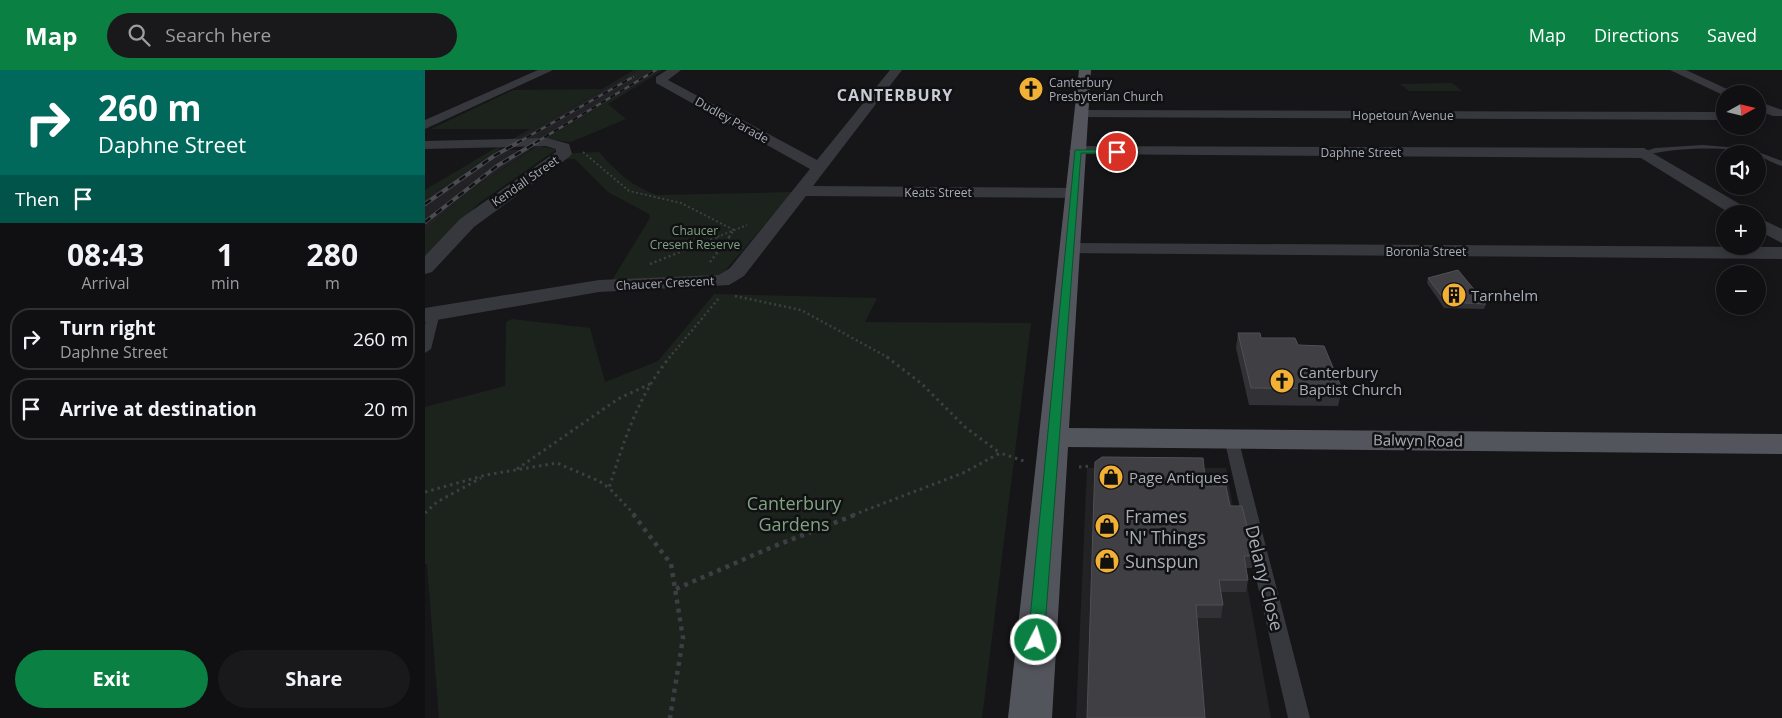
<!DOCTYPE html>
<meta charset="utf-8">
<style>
body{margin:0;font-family:"Open Sans",sans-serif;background:#19191b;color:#f1f3f6;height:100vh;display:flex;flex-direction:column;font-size:19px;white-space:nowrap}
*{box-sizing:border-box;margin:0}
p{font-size:16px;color:#9c9d9f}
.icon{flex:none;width:28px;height:28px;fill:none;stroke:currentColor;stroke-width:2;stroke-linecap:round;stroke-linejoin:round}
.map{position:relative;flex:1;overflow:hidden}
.details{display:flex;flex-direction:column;background:#101012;width:425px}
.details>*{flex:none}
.top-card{background:#00695c;color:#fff;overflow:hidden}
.needle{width:32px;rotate:82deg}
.fabs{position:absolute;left:1291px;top:15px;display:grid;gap:10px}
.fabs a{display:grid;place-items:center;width:50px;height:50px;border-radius:50%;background:#101012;box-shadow:0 2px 12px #0003,0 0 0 1px #303032;font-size:25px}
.pin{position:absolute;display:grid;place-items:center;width:42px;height:42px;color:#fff;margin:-21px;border:2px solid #fff;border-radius:50%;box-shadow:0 1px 5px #0007}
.me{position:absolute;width:55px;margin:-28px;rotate:5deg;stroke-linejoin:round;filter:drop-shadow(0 0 4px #0008)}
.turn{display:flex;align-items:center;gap:18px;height:105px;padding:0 15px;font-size:22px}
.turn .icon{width:65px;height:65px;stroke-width:2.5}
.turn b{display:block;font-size:35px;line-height:42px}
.then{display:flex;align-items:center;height:48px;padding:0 15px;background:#0003;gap:10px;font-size:19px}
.eta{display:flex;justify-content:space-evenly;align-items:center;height:85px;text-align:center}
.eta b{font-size:30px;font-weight:700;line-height:35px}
.button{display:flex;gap:10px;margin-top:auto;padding:10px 15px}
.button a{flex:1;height:58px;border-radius:30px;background:#0b8043;color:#fff;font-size:20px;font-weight:700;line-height:58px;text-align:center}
.button a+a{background:#19191b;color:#f1f3f6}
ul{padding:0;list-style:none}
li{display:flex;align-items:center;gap:15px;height:62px;margin:0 10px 8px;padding:0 5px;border:2px solid #303032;border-radius:20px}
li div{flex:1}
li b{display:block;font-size:19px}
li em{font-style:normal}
header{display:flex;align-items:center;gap:30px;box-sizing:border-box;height:70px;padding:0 25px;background:#0b8043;color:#fff}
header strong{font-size:24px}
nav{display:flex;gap:28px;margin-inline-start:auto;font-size:18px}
.search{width:350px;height:45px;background:#19191b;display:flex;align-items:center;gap:12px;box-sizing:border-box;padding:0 18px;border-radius:28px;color:#9c9d9f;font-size:19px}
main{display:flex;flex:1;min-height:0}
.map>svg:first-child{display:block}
</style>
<header>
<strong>Map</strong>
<div class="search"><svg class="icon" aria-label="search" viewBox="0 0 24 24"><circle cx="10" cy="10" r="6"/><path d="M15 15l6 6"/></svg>Search here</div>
<nav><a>Map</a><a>Directions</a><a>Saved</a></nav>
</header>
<main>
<section class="details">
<div class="top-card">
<div class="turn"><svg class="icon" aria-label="right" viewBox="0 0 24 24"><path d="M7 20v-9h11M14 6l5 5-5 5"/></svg><div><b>260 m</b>Daphne Street</div></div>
<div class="then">Then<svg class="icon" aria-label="arrive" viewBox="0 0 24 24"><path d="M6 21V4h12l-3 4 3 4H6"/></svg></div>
</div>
<div class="eta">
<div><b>08:43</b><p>Arrival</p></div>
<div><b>1</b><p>min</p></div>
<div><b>280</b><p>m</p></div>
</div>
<ul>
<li><svg class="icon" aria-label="right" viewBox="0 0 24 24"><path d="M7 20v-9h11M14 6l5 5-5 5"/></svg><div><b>Turn right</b><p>Daphne Street</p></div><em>260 m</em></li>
<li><svg class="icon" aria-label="arrive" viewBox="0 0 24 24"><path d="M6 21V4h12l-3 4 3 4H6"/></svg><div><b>Arrive at destination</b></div><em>20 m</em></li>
</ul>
<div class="button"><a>Exit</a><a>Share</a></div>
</section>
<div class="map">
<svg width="1357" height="648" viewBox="0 0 1357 648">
<rect width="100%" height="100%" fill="#161618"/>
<path fill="#222225" d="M 214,0 L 235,0 L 121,69 L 90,70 Z
M 73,80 L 105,80 L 40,124 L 0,161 L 0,129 Z
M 662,398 L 801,398 L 846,648 L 651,648 Z"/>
<path fill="#1c231d" d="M 209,0 L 214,0 L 90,70 L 86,70 L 105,59 L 6,59 L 88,20 L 177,19 Z
M 235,0 L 238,0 L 183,34 L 201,49 L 146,72 L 121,69 Z
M 1027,13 L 1037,21 L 984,21 L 975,14 Z
M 112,76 L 132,79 L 54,133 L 0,189 L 0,161 L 40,124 Z
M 72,77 L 78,77 L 0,129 L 0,120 Z
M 174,82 C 191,101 207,117 232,125 L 368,122 L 298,203 L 292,207 L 186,212 L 225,148 L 224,144 L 183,122 L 150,89 L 141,89 L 148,83 Z
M 289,224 L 452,228 L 440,252 L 606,253 L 557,648 L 14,648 L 2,494 L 0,494 L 0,337 L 80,316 L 81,252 L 87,249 L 165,258 L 180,312 L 233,291 Z"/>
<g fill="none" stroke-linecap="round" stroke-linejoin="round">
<path stroke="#3d3f44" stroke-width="2" stroke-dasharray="2 2.5" stroke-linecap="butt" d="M 158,82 L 204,121 L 256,133 L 309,160 L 304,167
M 292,167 L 322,155"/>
<path stroke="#3d3f44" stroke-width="2.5" stroke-dasharray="2 3" stroke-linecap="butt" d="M 285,192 L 305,166
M 225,194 L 295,166
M 310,226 L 376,240 L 464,288
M 244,288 L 294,228"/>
<path stroke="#3d3f44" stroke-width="3" stroke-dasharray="2.5 4" stroke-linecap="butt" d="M 462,287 L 497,314 L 540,357 L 575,383
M 654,397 L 667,396
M 92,399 L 193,329 L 225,314
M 0,422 L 61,405 L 132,393 L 174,411 L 184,418
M 0,443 L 12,432 L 56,408
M 210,445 L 184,418 C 199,371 213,325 245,287
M 428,445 L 538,403 L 575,383 L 599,391"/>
<path stroke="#3d3f44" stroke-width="4.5" stroke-dasharray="4 5" stroke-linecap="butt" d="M 208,444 L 246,494 L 258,568 L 245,648
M 251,519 L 347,477 L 432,444"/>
<path fill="#37383d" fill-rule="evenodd" d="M 1278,75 L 1325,79 L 1357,91 L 1357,96 C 1348,94 1337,86 1330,84 C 1299,75 1251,78 1219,85 L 1215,83 L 1230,78 Z
M 9,239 L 15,243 L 6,279 L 0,283 L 0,255 L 3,243 Z
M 806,363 L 813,368 L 885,648 L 863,648 L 799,368 Z"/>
<path fill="#37383d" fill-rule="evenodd" d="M 113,0 L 128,0 L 0,59 L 0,50 Z
M 242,0 L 256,0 L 243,10 L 392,90 L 465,0 L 477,0 L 388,116 L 649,118 L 655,119 L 658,123 L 655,127 L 649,128 L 381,126 L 319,206 L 304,215 L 174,222 L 0,252 L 0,238 L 174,210 L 294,205 L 305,198 L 385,99 L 231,13 L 231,7 Z
M 1245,0 L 1261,0 L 1313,24 L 1300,26 Z
M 1332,31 L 1357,40 L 1357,46 L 1348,46 L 1332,40 Z
M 656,40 L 1300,42 L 1300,50 L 651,47 L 649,44 Z
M 122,68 L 144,74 L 147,84 L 144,87 L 49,157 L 7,202 L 0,204 L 0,186 L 35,149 L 131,82 L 131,79 L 121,76 L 0,79 L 0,71 Z
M 652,76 L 1219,78 L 1325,140 L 1328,144 L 1306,144 L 1216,88 L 647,84 L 644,81 Z
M 1332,147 L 1357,159 L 1357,173 L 1332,160 Z
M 645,173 L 1357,177 L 1357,189 L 638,183 L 635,179 L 638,175 Z"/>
<path fill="#53555c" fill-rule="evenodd" d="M 654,0 L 666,0 L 644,358 L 1357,364 L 1357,384 L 643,377 L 627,648 L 583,648 Z"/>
<defs>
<path id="rail-far1" d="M 92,73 L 208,7
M 110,73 L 231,0"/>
<path id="rail" d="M 0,134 L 69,86 L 94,72
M 0,152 L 72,96 L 112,72"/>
</defs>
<use href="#rail-far1" stroke="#4a4c52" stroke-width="2.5"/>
<use href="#rail" stroke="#4a4c52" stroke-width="4"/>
<use href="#rail-far1" stroke="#111113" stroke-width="2" stroke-dasharray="5.5" stroke-linecap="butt"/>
<use href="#rail" stroke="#111113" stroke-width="2.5" stroke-dasharray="7" stroke-linecap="butt"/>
</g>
<path fill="#323236" d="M 1003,208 L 1061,234 L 1059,239 L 1019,238 L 1002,213 Z
M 813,263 L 873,275 L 917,319 L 913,336 L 824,335 L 811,278 Z
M 781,416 L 805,436 L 829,486 L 827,498 L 821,498 L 823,510 L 821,522 L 796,522 L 798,535 L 796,548 L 772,548 L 662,648 Z"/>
<path fill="#3f3f44" stroke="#4f5156" d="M 1033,200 L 1061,234 L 1021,232 L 1003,208 Z
M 813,263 L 835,263 L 836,268 L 870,268 L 873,275 L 899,276 L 917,319 L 826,318 Z
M 677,387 L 778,388 L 781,416 L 801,416 L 805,436 L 817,436 L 829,486 L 819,486 L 823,510 L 794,510 L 798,535 L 771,535 L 780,648 L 662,648 L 670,392 Z"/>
<path fill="#0b8043" stroke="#07532c" d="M 650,80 L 692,80 L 695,82 L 692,83 L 656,83 L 619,570 L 617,575 L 611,577 L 605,575 L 603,570 Z"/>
<defs>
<symbol id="church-disc" viewBox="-11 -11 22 22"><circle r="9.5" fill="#f2b134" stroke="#111113"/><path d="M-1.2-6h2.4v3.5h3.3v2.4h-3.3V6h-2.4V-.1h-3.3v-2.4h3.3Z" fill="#111"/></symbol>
<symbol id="building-disc" viewBox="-11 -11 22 22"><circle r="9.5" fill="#f2b134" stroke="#111113"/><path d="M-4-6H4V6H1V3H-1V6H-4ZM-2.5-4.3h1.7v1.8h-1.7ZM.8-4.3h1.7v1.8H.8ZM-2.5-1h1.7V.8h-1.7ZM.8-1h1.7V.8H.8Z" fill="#111"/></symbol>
<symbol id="shop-disc" viewBox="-11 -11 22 22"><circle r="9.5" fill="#f2b134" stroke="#111113"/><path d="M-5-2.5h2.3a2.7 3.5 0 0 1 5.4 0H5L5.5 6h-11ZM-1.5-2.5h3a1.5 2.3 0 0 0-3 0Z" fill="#111"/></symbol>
</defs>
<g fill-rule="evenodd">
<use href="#church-disc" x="592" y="5" width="28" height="28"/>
<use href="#building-disc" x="1015" y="211" width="28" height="28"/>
<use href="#church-disc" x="843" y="297" width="28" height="28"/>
<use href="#shop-disc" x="672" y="393" width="28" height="28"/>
<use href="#shop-disc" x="668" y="442" width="28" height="28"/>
<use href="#shop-disc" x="668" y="477" width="28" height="28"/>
</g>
<g text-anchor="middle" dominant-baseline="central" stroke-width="5" stroke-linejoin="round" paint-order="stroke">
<g font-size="12" fill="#a8adb8" stroke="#111113" text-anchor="start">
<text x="624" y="12">Canterbury<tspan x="624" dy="14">Presbyterian Church</tspan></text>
</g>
<g font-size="12" fill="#a8adb8" stroke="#111113">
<text x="978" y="45">Hopetoun Avenue</text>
<text transform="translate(307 50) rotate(29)">Dudley Parade</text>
<text x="936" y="82">Daphne Street</text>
<text transform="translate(100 111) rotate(-35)">Kendall Street</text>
<text x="513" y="122">Keats Street</text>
<text x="1001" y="181">Boronia Street</text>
<text transform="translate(240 213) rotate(-3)">Chaucer Crescent</text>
</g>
<g font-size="12" fill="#7fa381" stroke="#111113">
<text x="270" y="160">Chaucer<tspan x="270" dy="14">Cresent Reserve</tspan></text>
</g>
<g font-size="15" fill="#a8adb8" stroke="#111113" text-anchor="start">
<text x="1046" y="225">Tarnhelm</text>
<text x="874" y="302">Canterbury<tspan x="874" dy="17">Baptist Church</tspan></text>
<text x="704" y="407">Page Antiques</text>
</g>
<g font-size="15" fill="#a8adb8" stroke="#111113">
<text transform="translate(993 370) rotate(1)">Balwyn Road</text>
</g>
<g font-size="16" font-weight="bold" letter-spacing="1" fill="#c9ccd4" stroke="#111113">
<text x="470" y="25">CANTERBURY</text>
</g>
<g font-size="18" fill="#7fa381" stroke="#111113">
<text x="369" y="433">Canterbury<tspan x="369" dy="21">Gardens</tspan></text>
</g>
<g font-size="18" fill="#a8adb8" stroke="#111113" text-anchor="start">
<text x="700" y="446">Frames<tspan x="700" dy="21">'N' Things</tspan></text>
<text x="700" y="491">Sunspun</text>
</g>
<g font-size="18" fill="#a8adb8" stroke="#111113">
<text transform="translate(840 508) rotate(76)">Delany Close</text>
</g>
</g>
</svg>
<div class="fabs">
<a><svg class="needle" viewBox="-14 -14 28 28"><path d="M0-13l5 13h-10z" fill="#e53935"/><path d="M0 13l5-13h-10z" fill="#9c9d9f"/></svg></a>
<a><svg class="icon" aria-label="sound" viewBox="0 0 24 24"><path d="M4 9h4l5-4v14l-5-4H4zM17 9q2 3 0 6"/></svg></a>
<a>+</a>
<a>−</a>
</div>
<div class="pin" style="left:692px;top:82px;background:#d93025"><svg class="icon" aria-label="arrive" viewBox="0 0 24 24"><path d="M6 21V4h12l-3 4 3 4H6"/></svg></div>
<svg class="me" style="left:611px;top:570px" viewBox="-20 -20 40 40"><circle r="17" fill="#0b8043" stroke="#fff" stroke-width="3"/><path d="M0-11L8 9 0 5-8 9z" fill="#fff"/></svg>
</div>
</main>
